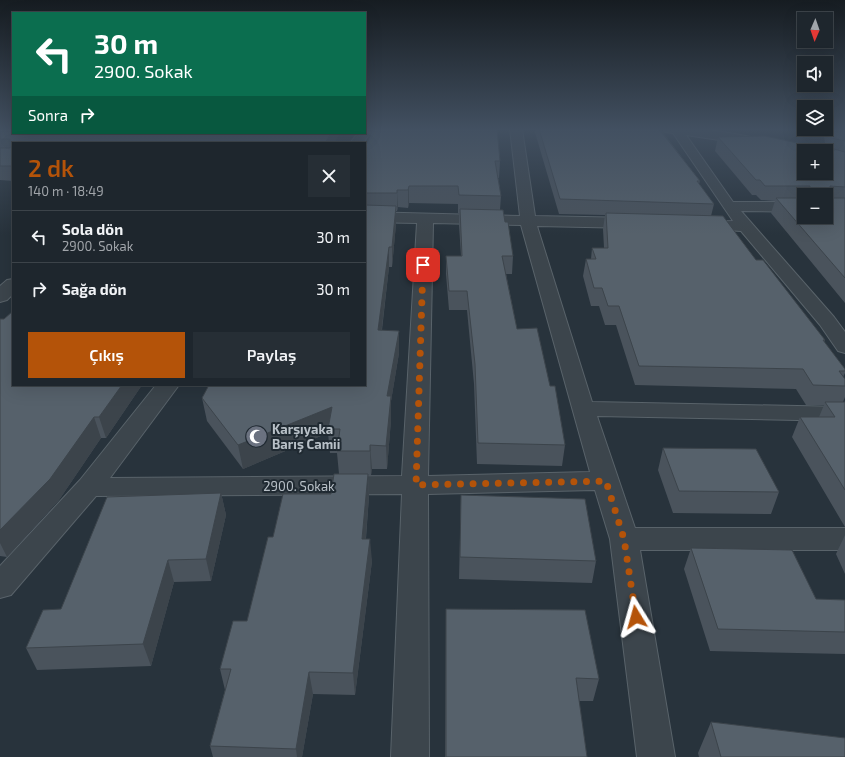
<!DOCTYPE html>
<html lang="tr">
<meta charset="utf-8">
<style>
body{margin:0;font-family:"Exo 2",sans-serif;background:#262e35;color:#f1f3f6;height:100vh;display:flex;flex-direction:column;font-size:15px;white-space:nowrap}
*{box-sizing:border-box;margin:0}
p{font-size:13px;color:#a1a5aa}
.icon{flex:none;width:22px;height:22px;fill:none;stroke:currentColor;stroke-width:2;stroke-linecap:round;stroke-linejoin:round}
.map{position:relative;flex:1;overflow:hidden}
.details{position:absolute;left:12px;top:142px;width:354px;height:244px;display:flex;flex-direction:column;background:#1e262d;border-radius:0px;box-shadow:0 4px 16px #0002,0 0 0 1px #3c4349}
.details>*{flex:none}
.top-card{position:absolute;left:12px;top:12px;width:354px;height:122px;border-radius:0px;box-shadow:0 4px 16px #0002,0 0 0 1px #3c4349;background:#0b6e4f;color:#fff;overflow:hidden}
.needle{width:26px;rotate:182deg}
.controls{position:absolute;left:797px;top:12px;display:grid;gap:8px}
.controls a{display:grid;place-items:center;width:36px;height:36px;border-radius:0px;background:#1e262d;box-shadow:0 4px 16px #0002,0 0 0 1px #3c4349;font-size:20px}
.pin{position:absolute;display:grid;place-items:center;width:34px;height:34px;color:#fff;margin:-17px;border-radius:8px;box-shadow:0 2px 6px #0006}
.me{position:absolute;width:44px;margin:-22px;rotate:352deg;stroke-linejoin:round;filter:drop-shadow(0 0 3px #0008)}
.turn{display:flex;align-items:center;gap:14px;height:84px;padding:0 16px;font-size:18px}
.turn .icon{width:52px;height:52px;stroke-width:2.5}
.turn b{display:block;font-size:28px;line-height:34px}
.then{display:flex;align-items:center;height:38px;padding:0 16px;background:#0003;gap:8px;font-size:15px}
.round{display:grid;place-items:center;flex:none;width:42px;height:42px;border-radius:0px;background:#262e35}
.head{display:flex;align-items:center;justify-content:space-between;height:68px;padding:0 16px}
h1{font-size:24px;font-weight:600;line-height:30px;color:#b45309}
.button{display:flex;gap:8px;margin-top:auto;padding:8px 16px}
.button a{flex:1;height:46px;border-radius:0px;background:#b45309;color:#fff;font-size:16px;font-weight:600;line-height:46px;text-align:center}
.button a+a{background:#262e35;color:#f1f3f6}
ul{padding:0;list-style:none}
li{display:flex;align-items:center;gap:12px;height:52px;padding:0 16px;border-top:1px solid #3c4349}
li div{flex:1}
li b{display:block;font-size:15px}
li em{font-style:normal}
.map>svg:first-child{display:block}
</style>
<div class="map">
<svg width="845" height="757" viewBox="0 0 845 757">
<rect width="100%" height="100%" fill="#28333c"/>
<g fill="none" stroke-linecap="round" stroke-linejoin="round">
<defs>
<path id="minor" d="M 510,129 L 522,129 L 535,216 L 634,218 L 640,220 L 642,223 L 640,226 L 634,228 L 537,226 L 592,402 L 845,407 L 845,421 L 597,416 L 635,528 L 845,528 L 845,550 L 640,550 L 675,757 L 637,757 L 610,539 L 595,490 L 428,494 L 429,757 L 391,757 L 402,494 L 96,496 L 11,595 L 0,598 L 0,566 L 80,480 L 156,385 L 179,385 L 110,478 L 402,476 L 417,223 L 365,222 L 365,212 L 520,216 ZM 433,223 L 521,225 L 590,472 L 428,476 Z
M 663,129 C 704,125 768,140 809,150 L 804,151 L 804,157 L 726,141 L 686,135 L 733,202 L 804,202 L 804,212 L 741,211 L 834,317 L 845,332 L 845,353 L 838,351 L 820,325 L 741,231 L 694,228 L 692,225 L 694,222 L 733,221 L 673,133 L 665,132 Z
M 816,129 L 845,129 L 845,136 L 822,133 Z
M 365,130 L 370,133 L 363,143 L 350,143 L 358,133 L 365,133 Z
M 13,279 L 13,294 L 7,300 L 0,302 L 0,286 L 7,280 Z"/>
</defs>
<use href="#minor" stroke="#59636a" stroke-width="2"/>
<use href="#minor" fill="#3c454c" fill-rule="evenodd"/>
</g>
<path fill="#4a535c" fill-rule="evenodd" d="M 0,129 L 13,129 L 13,181 L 0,180 Z
M 534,129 L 661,129 L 661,130 L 700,181 L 699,184 L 714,204 L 711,216 L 756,260 L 825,340 L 824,342 L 845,369 L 845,373 L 843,377 L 845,379 L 845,397 L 843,402 L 845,402 L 845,527 L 792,437 L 800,417 L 819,417 L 824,405 L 806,405 L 796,389 L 635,385 L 616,325 L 605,325 L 599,306 L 591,306 L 583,276 L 586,259 L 591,259 L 592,248 L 604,248 L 603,229 L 605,215 L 559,214 Z
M 826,129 L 845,129 L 845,303 L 771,213 L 775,201 L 761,200 L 756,195 L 752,195 L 715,151 L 718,137 L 826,149 L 824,137 ZM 804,195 L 826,195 L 804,217 Z
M 365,148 L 500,161 L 499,178 L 498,178 L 501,196 L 500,210 L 505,222 L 513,256 L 512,274 L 506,274 L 517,329 L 550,386 L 565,445 L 562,466 L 477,464 L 474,384 L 467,310 L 449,310 L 446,274 L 446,256 L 461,256 L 459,225 L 459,213 L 458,213 L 458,204 L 409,203 L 408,208 L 398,207 L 397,211 L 396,211 L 396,224 L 392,267 L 389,267 L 382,330 L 399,331 L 399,353 L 391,401 L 391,420 L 387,469 L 372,469 L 371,475 L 368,475 L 369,496 L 366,539 L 372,561 L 355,695 L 313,694 L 302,757 L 213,757 L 210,746 L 225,690 L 220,669 L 247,621 L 273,537 L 331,494 L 339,474 L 337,453 L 330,453 L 328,433 L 243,469 L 207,421 L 202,398 L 365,385 Z
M 0,319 L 142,385 L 106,438 L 101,438 L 59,500 L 7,557 L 0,556 Z
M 663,448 L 779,492 L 771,514 L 673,513 L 658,470 Z
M 221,493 L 226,515 L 211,581 L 174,582 L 151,666 L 37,670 L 26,648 L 61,609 Z
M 461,495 L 596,561 L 592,583 L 459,579 Z
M 845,535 L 845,574 L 836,554 Z
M 691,548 L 816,599 L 845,600 L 845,654 L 710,651 L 684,569 Z
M 446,609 L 599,679 L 593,701 L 579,701 L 587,757 L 445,757 Z
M 711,722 L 845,757 L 699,757 L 698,753 Z"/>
<path fill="#3c444b" d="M 331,133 L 340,133 L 334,143 L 325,143 Z
M 409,186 L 409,203 L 408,208 L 408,190 Z
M 397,190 L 398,207 L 397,211 Z
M 396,206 L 396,224 L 392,267 L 392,247 Z
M 389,247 L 389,267 L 379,352 L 378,330 Z
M 399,331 L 399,353 L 391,401 L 391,420 L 387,469 L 386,446 L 387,396 Z
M 122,385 L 142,385 L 106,438 L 99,417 Z
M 332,407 L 328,429 L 328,433 L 243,469 L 238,445 Z
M 94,417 L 101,438 L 59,500 L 7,557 L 0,543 L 0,530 Z
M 370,445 L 372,469 L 371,475 L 370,451 Z
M 368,474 L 369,496 L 364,561 L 362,539 Z
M 221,493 L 226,515 L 211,581 L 206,559 Z
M 370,539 L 372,561 L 355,695 L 353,673 Z
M 168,560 L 174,582 L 151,666 L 143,644 Z
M 309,672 L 313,694 L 302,757 L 297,757 L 296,749 Z"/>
<path fill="#56616b" stroke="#3c444b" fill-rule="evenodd" d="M 0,129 L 13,129 L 13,133 L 331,133 L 325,143 L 13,143 L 13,166 L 0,166 L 0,148 L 10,148 L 10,139 L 0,139 Z
M 373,129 L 497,129 L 500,161 L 495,161 L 501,196 L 459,195 L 458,186 L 409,186 L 408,190 L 397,190 L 397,193 L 365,193 L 365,148 Z
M 539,129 L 659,129 L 700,181 L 697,181 L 714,204 L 560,199 Z
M 829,129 L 845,129 L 845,141 L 831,138 Z
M 765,136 L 834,151 L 834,149 L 845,152 L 845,187 L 830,186 L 830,198 L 845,198 L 845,278 L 776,198 L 804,198 L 804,217 L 826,217 L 826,195 L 809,195 L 810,186 L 765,186 L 760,180 L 756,180 L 718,137 ZM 804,151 L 826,151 L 826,173 L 804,173 Z
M 365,205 L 396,206 L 392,247 L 389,247 L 378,330 L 399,331 L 387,396 L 391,396 L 386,446 L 370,445 L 370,451 L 337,451 L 340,429 L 328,429 L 332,407 L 238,445 L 202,398 L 209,385 L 365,385 Z
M 460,209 L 503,210 L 505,222 L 508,222 L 513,256 L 502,256 L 517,329 L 537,328 L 550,386 L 555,386 L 565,445 L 478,443 L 475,364 L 467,291 L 449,291 L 446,256 L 462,256 Z
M 606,213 L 723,216 L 756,260 L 763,260 L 825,340 L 823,340 L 845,369 L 845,371 L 839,371 L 845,379 L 845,386 L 813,385 L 803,369 L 639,366 L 619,306 L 608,306 L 602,288 L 594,288 L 586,259 L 596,259 L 592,248 L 608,248 Z
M 13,311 L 13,385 L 122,385 L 99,417 L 94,417 L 50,479 L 0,530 L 0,319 L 4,319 Z
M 825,402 L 845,402 L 845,490 L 800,417 L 835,417 Z
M 663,448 L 756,449 L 779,492 L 679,491 Z
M 334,474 L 368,474 L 362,539 L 370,539 L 353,673 L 309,672 L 296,749 L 210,746 L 231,669 L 220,669 L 233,621 L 247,621 L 268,537 L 273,537 L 283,494 L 331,494 Z
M 221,493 L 206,559 L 168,560 L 143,644 L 26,648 L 43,610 L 61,609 L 107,497 Z
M 461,495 L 585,499 L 596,561 L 460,557 Z
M 691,548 L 792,550 L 816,599 L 845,600 L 845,632 L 718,629 Z
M 446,609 L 585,610 L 599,679 L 576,678 L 587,757 L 446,757 Z
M 711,722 L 845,738 L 845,757 L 721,757 Z"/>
<linearGradient id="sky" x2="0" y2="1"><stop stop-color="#161c21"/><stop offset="0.55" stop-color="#425061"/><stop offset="1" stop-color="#425061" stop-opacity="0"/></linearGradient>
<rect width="845" height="235" fill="url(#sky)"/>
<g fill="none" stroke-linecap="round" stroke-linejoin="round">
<path stroke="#b45309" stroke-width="7" stroke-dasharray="0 12.6" d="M 423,265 L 416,485 L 606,481 L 624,539 L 636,617"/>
</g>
<defs>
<symbol id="mosque-disc" viewBox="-11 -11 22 22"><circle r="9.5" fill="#6b7280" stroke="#202a32"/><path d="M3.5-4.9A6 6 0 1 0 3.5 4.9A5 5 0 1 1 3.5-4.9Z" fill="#fff"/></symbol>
</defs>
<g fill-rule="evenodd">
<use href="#mosque-disc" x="244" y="424" width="25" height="25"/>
</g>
<g text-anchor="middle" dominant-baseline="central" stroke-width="4" stroke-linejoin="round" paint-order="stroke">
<g font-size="13" font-weight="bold" fill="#b8c0c7" stroke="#202a32" text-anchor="start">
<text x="272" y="429">Karşıyaka<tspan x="272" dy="15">Barış Camii</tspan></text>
</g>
<g font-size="13" fill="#b8c0c7" stroke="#202a32">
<text x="299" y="486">2900. Sokak</text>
</g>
</g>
</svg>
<div class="controls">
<a><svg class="needle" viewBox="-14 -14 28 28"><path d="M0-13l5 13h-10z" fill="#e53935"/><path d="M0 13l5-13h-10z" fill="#a1a5aa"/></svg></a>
<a><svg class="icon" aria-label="sound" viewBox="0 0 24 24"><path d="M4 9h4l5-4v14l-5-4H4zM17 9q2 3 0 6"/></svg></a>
<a><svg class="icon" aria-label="layers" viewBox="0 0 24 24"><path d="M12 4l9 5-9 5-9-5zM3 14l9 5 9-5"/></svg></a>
<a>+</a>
<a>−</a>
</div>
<div class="pin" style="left:423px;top:265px;background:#d93025"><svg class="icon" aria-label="arrive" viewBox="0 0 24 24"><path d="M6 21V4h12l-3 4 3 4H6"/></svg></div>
<svg class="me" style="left:636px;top:617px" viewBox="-20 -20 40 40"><path d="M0-17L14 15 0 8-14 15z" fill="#b45309" stroke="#fff" stroke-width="4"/></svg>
<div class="top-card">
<div class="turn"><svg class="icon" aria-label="left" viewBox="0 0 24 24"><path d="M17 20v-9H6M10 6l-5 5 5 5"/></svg><div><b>30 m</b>2900. Sokak</div></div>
<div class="then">Sonra<svg class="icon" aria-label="right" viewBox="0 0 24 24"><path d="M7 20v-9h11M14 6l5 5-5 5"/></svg></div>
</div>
<section class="details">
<div class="head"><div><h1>2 dk</h1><p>140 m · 18:49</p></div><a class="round"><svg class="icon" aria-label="close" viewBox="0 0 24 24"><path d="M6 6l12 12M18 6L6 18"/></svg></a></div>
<ul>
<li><svg class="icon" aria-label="left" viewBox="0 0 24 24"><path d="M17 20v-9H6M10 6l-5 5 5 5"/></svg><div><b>Sola dön</b><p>2900. Sokak</p></div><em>30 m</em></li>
<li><svg class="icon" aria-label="right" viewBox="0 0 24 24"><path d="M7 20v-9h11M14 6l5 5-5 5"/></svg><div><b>Sağa dön</b></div><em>30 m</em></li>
</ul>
<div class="button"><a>Çıkış</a><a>Paylaş</a></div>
</section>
</div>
